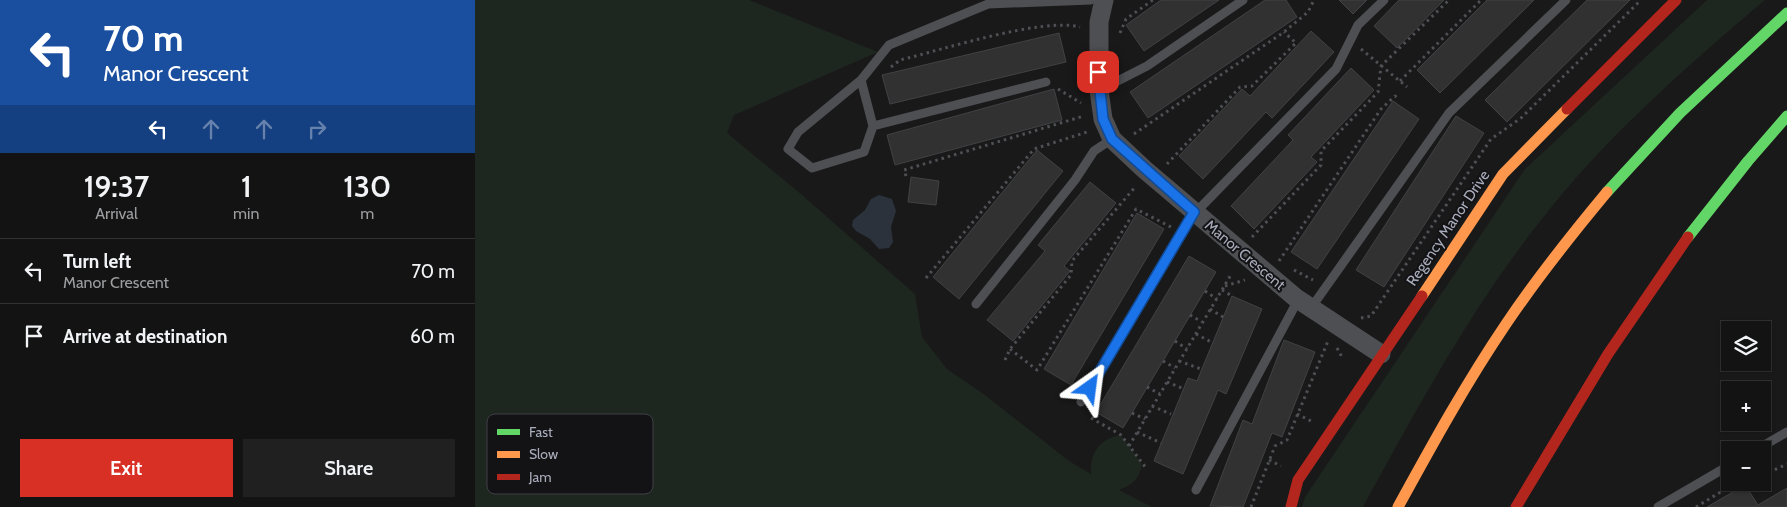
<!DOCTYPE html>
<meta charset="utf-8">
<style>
body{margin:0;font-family:Cabin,sans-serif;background:#202021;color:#f1f3f6;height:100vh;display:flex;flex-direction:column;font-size:19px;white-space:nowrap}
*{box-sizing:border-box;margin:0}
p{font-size:16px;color:#9d9ea0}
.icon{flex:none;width:28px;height:28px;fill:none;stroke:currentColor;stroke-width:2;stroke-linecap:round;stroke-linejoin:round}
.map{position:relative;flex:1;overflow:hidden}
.details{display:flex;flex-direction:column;background:#131313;width:475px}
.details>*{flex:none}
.top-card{background:#1a4fa0;color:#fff;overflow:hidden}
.fabs{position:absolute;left:1246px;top:321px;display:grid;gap:10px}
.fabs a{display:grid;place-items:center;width:50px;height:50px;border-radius:0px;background:#131313;box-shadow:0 1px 4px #0004,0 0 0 1px #323233;font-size:25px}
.pin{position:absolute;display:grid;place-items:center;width:42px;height:42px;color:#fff;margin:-21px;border-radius:10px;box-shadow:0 2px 8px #0006}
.me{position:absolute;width:55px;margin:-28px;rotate:31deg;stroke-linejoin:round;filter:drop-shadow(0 0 4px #0008)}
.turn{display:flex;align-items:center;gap:18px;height:105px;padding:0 20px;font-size:22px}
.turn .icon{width:65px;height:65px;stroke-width:2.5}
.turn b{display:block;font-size:35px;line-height:42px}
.lanes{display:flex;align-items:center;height:48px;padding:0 20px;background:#0003;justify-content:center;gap:25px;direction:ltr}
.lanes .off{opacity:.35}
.eta{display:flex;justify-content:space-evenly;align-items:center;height:85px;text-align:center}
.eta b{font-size:30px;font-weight:600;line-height:35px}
.button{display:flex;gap:10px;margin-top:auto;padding:10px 20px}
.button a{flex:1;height:58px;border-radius:0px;background:#d93025;color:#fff;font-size:20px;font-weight:600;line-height:58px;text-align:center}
.button a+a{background:#202021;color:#f1f3f6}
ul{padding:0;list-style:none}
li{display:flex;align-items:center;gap:15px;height:65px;padding:0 20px;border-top:1px solid #323233}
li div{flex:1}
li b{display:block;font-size:19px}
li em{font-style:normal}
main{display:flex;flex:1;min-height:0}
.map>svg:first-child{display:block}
</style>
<main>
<section class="details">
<div class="top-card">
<div class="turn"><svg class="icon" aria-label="left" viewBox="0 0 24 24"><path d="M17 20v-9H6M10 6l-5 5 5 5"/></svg><div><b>70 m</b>Manor Crescent</div></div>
<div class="lanes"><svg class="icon" aria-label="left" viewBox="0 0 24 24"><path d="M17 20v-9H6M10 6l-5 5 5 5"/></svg><svg class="icon off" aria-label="ahead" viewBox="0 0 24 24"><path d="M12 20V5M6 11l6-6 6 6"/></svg><svg class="icon off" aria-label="ahead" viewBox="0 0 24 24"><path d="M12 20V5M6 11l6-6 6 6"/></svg><svg class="icon off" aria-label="right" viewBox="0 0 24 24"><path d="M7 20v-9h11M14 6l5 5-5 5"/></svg></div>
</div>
<div class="eta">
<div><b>19:37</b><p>Arrival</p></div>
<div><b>1</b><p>min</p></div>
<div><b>130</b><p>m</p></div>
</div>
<ul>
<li><svg class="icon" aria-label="left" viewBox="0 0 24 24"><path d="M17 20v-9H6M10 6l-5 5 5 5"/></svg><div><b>Turn left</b><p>Manor Crescent</p></div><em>70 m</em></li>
<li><svg class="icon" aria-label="arrive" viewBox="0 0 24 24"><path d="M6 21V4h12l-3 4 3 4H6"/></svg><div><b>Arrive at destination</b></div><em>60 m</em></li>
</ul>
<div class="button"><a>Exit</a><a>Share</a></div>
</section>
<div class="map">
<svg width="1312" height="507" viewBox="0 0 1312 507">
<rect width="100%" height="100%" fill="#191919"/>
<path fill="#1e2620" d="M 0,0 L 274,0 L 403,52 L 259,115 L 252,133 L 326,194 L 440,294 L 447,337 L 472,369 L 510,395 L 594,461 L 616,474 C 614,454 625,438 646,435 L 667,464 C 664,479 658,485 644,490 L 677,507 L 0,507 Z
M 1232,0 L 1290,0 C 1211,67 1131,137 1067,219 C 997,307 942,408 888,507 L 827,507 L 830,497 L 1050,169 Z"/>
<path fill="#2b323c" d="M 404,195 L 417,199 L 421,211 L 416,227 L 418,242 L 414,248 L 404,249 L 395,239 L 381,231 L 377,226 L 378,220 L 390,210 L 396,199 Z"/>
<path fill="#313131" stroke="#414245" d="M 686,0 L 744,0 L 669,51 L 651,25 Z
M 790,0 L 811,0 L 822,17 L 673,118 L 655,92 Z
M 864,0 L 892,0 L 878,14 Z
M 924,0 L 969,0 L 922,48 L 899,26 Z
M 1012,0 L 1059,0 L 965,93 L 942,70 Z
M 1112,0 L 1155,0 L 1032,122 L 1010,100 Z
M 836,31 L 859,52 L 797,118 L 791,112 L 728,179 L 704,156 L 767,89 L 775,96 Z
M 584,33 L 591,62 L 415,104 L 407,75 Z
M 876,68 L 899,90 L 836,157 L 842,162 L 779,229 L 756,206 L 818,140 L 813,135 Z
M 579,89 L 587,120 L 420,165 L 412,135 Z
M 918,101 L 944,119 L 842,269 L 816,252 Z
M 981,116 L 1009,133 L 909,287 L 881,270 Z
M 562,150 L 588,171 L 484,299 L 458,277 Z
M 436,177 L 464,181 L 461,205 L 433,202 Z
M 615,182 L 641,203 L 589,266 L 595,271 L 538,341 L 512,320 L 570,251 L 563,245 Z
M 662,213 L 689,229 L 596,385 L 569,369 Z
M 714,256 L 741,272 L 648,428 L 621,412 Z
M 757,296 L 787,309 L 751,394 L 743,390 L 708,474 L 679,461 L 713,378 L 722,381 Z
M 809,340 L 840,352 L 807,437 L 797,433 L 768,507 L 735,506 L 768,420 L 777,424 Z
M 1270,485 L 1283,505 L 1312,488 L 1312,507 L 1232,507 Z"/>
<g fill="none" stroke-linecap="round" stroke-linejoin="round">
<path stroke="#4f5055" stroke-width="3" stroke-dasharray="2.5 4" stroke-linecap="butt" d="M 645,33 L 651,19 L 678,0
M 886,49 L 932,87
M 416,67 L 425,60 C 467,50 567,17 605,27
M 925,81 L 1006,0
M 583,89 L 606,103
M 659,134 L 809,32 L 833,12 L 839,0
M 692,164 L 765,87 L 777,86 L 821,43 L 809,32
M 431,176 L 429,170 L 609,116
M 777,237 L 846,165 L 846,151 L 903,92 L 906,66 L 974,0
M 804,261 L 906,109 L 920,96 L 924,99
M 819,270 L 838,280
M 451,278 L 559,149 L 615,131
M 750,286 L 770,280
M 747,290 L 757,296
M 730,291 L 742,299
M 735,309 L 748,317
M 715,315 L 727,322
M 886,318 L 896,316 L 1016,139 L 1046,118 L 1166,0
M 721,334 L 738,343
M 700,341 L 712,349
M 862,348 L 868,359
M 535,349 L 562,370 L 661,209 L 696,227
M 530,360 L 535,349 L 596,275 L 597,261 L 661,186
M 688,361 L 700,368
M 704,361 L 726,369
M 692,382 L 709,389
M 672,387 L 685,394
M 677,406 L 696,414
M 657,413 L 670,419
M 822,414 L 836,421
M 616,418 L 646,435 L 671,468
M 662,432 L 686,443
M 654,446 L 757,273
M 794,460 L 806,466
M 1288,475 L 1312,464
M 1265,482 L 1270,482
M 776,507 L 800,446 L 812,440 L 853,341
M 1221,507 L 1262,482"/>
<path stroke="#4e4f53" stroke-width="9" d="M 386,80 L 398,126 L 389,152 L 337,168 L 313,149 L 323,132 L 386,80 L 414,45 L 513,4 L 616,0
M 625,90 L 672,66 L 768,0
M 398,126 L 571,82
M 720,213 L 861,69 L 883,25 L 909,0
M 501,304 L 600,180 L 619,151 L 637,139
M 836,308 L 974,113 L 1091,0
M 606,402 L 719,212
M 1281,450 L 1312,432
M 721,490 L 823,300
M 1183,507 L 1255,465"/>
<path stroke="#4e4f53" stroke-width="19" d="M 629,0 L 624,22 L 624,90 L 628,119 L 637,139 L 669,169 L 821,298 L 906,354"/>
<path stroke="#63d668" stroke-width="11" d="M 1132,192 L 1205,113 L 1312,13
M 1213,237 L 1273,161 L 1312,116"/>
<path stroke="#ff974d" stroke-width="11" d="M 947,296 L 1028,174 L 1092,109
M 923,507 C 957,445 991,383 1031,324 C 1062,278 1097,234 1132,192"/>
<path stroke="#b3261e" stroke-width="11" d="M 1092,109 L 1201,0
M 816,507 L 823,480 L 947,296
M 1041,507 L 1133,354 L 1213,237"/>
</g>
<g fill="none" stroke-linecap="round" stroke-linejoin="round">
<defs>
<path id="route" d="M 615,388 L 719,212 L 637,139 L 628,119 L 623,72"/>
</defs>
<use href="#route" stroke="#114b97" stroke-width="12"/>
<use href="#route" stroke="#1a73e8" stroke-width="9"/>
</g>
<g text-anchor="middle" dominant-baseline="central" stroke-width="4" stroke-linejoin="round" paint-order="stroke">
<g font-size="15" fill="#a9adbb" stroke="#131315">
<text transform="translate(973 228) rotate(-56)">Regency Manor Drive</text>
<text transform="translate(770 255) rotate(40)">Manor Crescent</text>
</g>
</g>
<rect x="12" y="414" width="166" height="80" rx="8" fill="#131315" stroke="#404147" stroke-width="1"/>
<rect x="22" y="429" width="23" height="6" fill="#63d668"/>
<rect x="22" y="451" width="23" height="7" fill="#ff974d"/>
<rect x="22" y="474" width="23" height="6" fill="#b3261e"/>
<g font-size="14" fill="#a9adbb">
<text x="54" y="437">Fast</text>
<text x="54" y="459">Slow</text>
<text x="54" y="482">Jam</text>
</g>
</svg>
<div class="fabs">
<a><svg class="icon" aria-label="layers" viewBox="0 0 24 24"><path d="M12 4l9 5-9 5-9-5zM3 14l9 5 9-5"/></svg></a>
<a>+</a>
<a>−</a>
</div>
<div class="pin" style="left:623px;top:72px;background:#d93025"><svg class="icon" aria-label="arrive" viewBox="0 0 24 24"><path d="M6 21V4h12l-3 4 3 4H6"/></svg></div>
<svg class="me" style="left:615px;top:388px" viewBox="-20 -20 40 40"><path d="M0-17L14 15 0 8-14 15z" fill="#1a73e8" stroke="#fff" stroke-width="4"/></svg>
</div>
</main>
